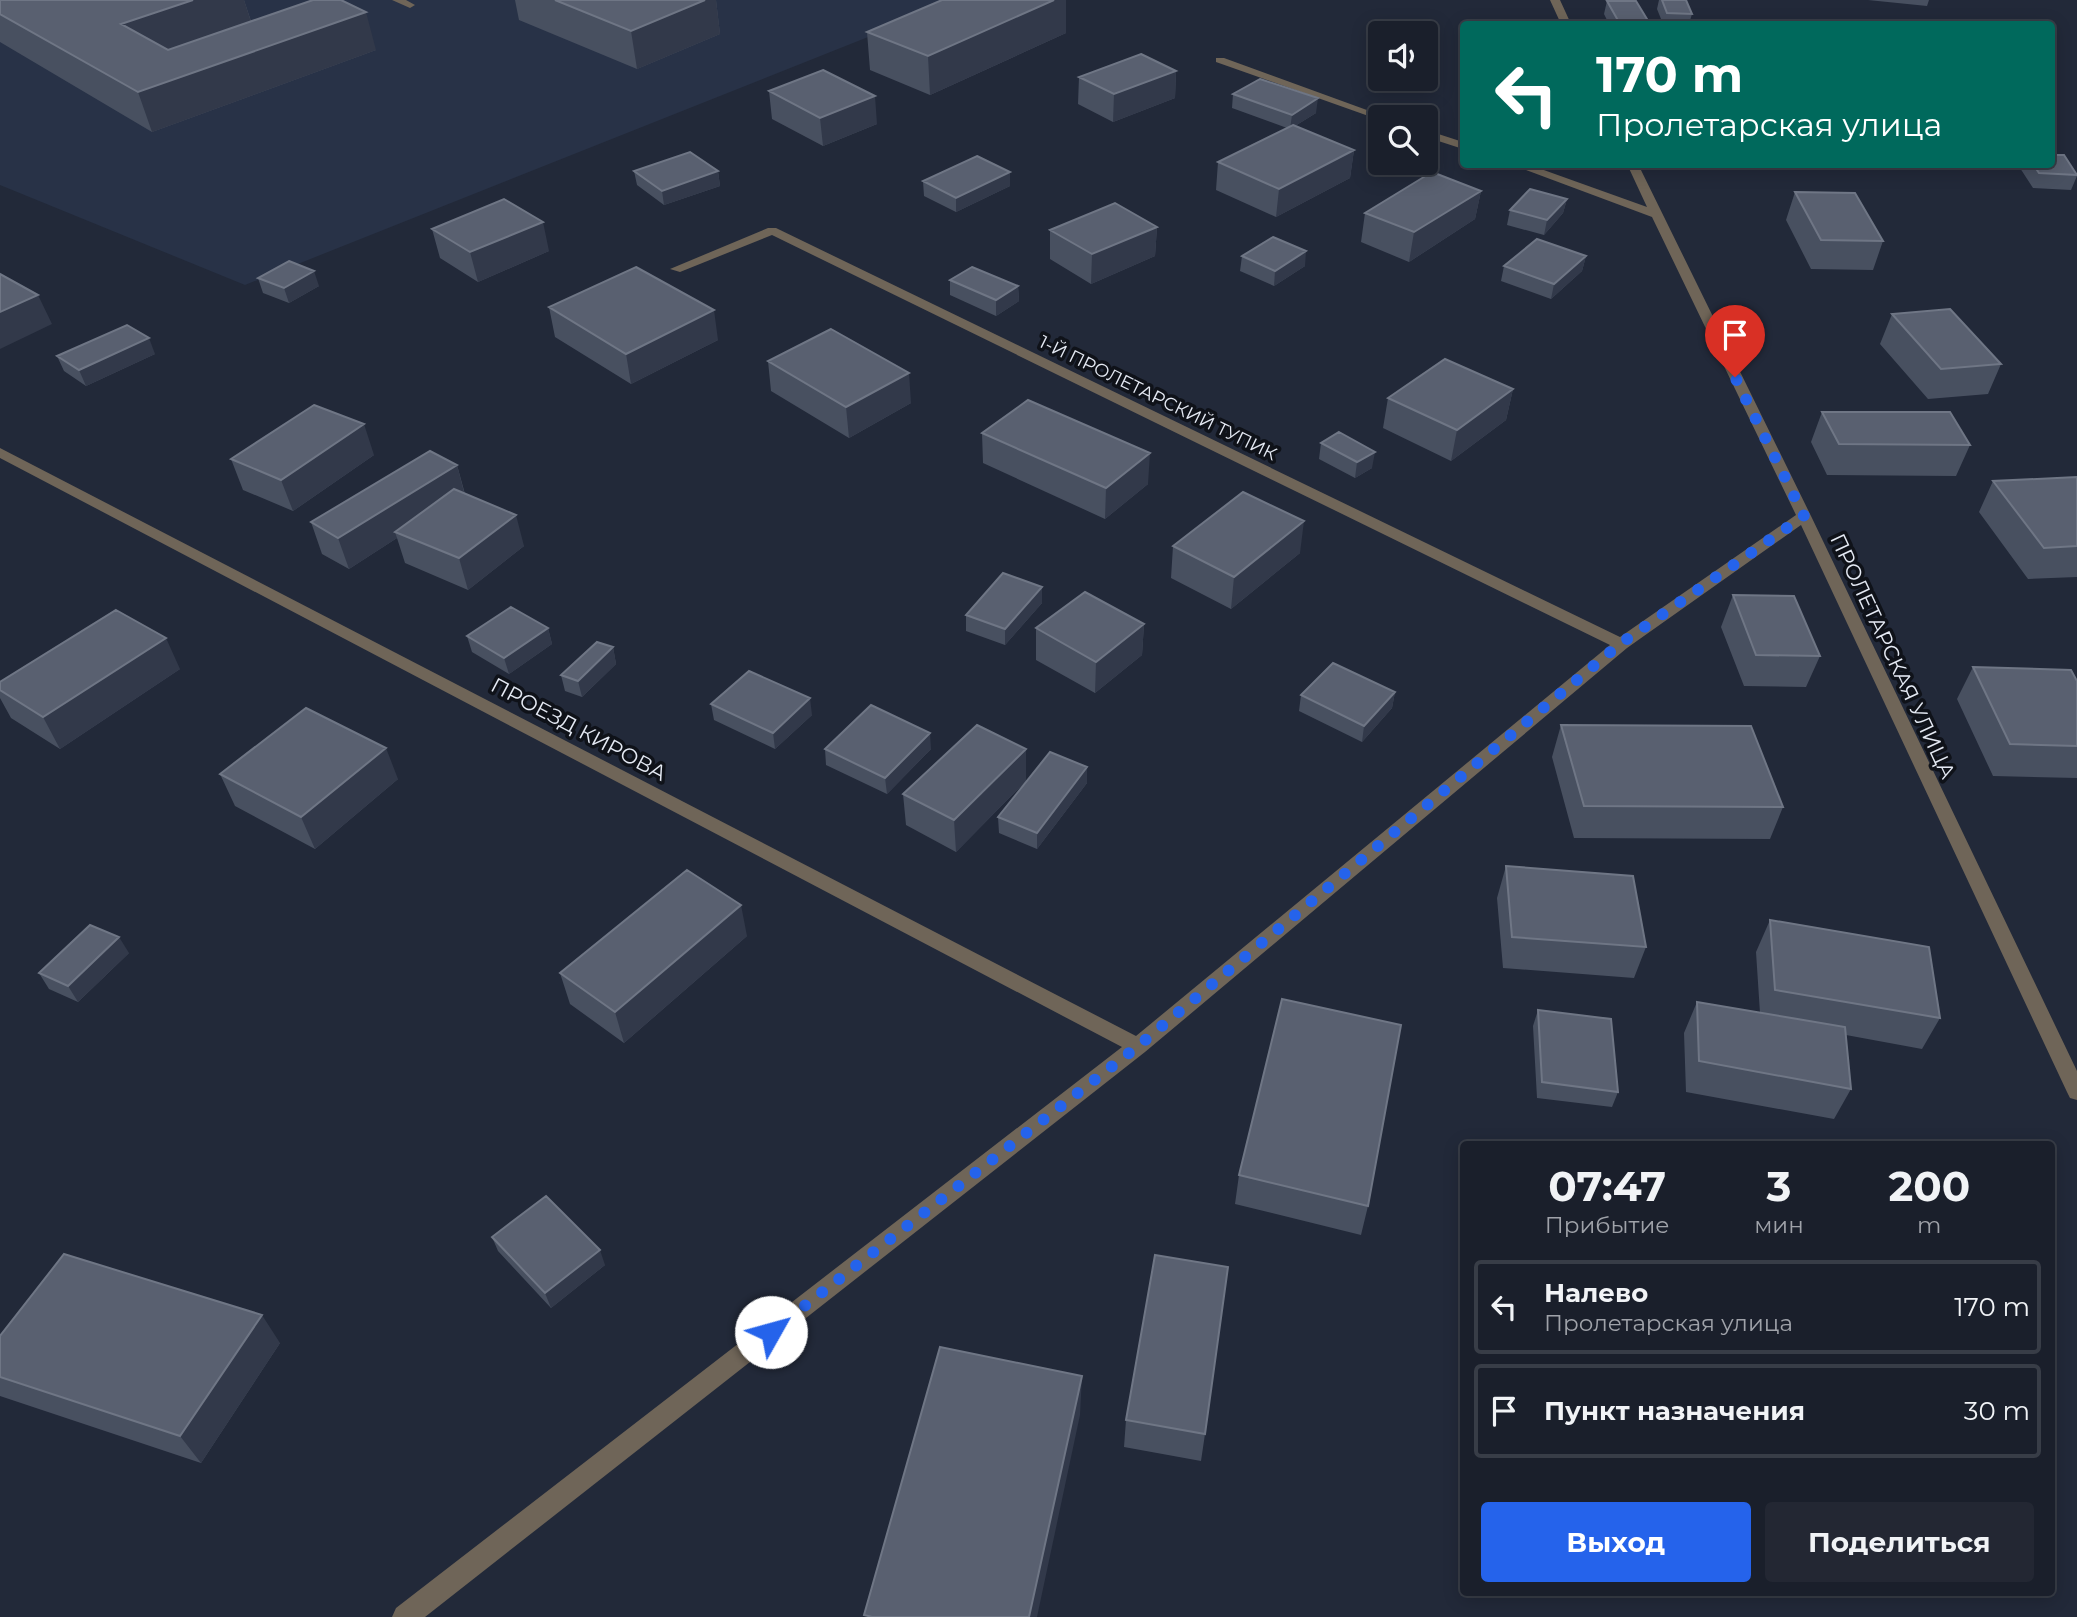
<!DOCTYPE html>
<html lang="ru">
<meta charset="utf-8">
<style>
body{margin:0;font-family:Montserrat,sans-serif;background:#232733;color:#f1f3f6;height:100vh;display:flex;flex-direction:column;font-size:26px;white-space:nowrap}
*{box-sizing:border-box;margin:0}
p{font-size:23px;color:#9fa2a9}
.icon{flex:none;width:38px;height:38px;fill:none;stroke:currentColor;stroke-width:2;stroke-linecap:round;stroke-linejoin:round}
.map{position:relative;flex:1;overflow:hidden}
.details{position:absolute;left:1460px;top:1141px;width:595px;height:455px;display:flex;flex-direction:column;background:#1a1f2b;border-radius:7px;box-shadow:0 4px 18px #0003,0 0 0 2px #383d47}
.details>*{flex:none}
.hud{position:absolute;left:1460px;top:21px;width:595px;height:147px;border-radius:7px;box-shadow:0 4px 18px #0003,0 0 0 2px #383d47;background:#00695c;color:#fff;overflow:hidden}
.controls{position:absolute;left:1368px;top:21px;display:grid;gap:14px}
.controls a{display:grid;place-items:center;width:70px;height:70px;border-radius:7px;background:#1a1f2b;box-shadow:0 4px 18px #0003,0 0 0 2px #383d47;font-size:35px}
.pin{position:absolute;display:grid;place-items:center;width:60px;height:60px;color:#fff;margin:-72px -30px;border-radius:50% 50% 50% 0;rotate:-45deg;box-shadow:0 0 7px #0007}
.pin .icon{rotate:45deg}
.me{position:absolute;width:77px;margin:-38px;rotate:52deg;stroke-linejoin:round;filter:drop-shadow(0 0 5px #0008)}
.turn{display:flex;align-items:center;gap:24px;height:147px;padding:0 21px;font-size:32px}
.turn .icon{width:91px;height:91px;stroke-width:2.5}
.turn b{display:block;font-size:49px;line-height:60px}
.eta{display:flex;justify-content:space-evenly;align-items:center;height:119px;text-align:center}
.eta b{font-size:42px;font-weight:700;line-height:49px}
.primary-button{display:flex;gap:14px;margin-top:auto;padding:14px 21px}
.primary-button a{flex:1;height:80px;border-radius:7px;background:#2563eb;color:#fff;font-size:28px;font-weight:700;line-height:80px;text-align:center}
.primary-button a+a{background:#232733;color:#f1f3f6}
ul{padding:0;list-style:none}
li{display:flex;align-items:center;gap:21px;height:94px;margin:0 14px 10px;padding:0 7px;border:4px solid #383d47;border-radius:7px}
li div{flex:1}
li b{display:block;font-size:26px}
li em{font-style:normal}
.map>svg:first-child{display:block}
</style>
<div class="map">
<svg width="2077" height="1617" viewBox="0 0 2077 1617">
<rect width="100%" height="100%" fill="#222939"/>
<path fill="#283247" d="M 0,0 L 961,0 L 245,285 L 0,185 Z"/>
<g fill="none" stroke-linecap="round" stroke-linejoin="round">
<path fill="#6f6558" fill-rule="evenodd" d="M 392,0 L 406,0 L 415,5 L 410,8 Z"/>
<path fill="#6f6558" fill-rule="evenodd" d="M 1550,0 L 1560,0 L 1571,24 L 1561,24 Z
M 1216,58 L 1224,58 L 1386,117 L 1377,119 L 1216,62 Z
M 1426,130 L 1463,142 L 1463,149 L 1426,137 Z
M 1510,164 L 1527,164 L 1647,207 L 1627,164 L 1638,164 L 1811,516 L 2077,1071 L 2077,1100 L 2070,1098 L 2067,1092 L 1801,525 L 1627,648 L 1145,1052 L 425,1617 L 392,1617 L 396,1608 L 1122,1047 L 0,458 L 0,448 L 1136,1036 L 1610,645 L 772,235 L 680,272 L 670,269 L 768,228 L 776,228 L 1620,637 L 1796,515 L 1652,217 Z"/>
</g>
<path fill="#485060" d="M 0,0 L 244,0 L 251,21 L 376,50 L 152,132 L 0,42 Z
M 515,0 L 716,0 L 720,34 L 637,69 L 519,20 Z
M 942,0 L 1066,0 L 1066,33 L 930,95 L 870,70 L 867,32 Z
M 1659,0 L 1686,0 L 1692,14 L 1689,24 L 1663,24 L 1657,9 Z
M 1868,0 L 1929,0 L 1927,6 Z
M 1607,1 L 1650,24 L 1609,24 L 1604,14 Z
M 1176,71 L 1175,98 L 1113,122 L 1078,104 L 1079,77 Z
M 769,91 L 877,124 L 823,146 L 772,119 Z
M 1233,94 L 1316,113 L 1295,126 L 1354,150 L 1350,178 L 1276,217 L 1216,190 L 1218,162 L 1287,128 L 1232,108 Z
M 2021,164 L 2051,164 L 2077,174 L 2077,176 L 2071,190 L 2033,188 L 2020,168 Z
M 634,171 L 718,171 L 720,186 L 664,205 L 637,185 Z
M 923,181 L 1010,186 L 956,212 L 924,196 Z
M 1481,191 L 1475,219 L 1409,262 L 1361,242 L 1365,213 Z
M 1795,192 L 1883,241 L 1873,270 L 1811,269 L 1786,220 Z
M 1567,199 L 1563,213 L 1544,235 L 1507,225 L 1510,210 Z
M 1157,227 L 1155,256 L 1091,284 L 1050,259 L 1050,230 Z
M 432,229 L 549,251 L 478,282 L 440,258 Z
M 1242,256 L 1305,266 L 1274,286 L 1240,271 Z
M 1586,256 L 1582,271 L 1551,299 L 1501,281 L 1504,266 Z
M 258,278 L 319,286 L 289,303 L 263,293 Z
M 950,280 L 1018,286 L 1019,301 L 996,316 L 950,295 Z
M 549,307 L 718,340 L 631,384 L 555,337 Z
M 1892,314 L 2001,364 L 1988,394 L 1928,399 L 1880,344 Z
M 155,354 L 86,386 L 64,371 L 57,356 Z
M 768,361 L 911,403 L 849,438 L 771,391 Z
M 1513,389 L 1506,420 L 1451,461 L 1383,428 L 1388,398 Z
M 1822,412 L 1970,445 L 1956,476 L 1827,475 L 1811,442 Z
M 982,433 L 1148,484 L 1105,519 L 983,463 Z
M 1321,443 L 1372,468 L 1355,478 L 1319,459 Z
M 374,455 L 293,511 L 243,490 L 231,459 Z
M 457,465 L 465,494 L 524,546 L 468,590 L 405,563 L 397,538 L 349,569 L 322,554 L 311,522 Z
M 2077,477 L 2077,577 L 2028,579 L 1979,512 L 1993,481 Z
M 1173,546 L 1300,553 L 1231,609 L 1171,578 Z
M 1042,587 L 1042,603 L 1005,645 L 966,631 L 966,615 Z
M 1733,595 L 1820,656 L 1806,687 L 1744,686 L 1721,627 Z
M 1144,624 L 1142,655 L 1095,693 L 1036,660 L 1036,628 Z
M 548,628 L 552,644 L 509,674 L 472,652 L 467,636 Z
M 613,647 L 616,664 L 582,697 L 565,691 L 561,675 Z
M 1973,667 L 2077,681 L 2077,778 L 1993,776 L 1957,699 Z
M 180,669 L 60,749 L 11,718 L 0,698 L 0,682 Z
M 1395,692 L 1392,708 L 1362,742 L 1299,711 L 1301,695 Z
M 711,704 L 812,715 L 775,749 L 714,720 Z
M 1561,725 L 1783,807 L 1770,839 L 1574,838 L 1552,757 Z
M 825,749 L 931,749 L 887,794 L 826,765 Z
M 1087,767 L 1087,783 L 1037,849 L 999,833 L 998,817 Z
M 220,774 L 398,779 L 315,849 L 235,806 Z
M 1026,781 L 956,852 L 906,825 L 903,794 Z
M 1506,866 L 1646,947 L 1634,978 L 1503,968 L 1497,898 Z
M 1770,920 L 1940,1018 L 1922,1049 L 1846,1035 L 1851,1089 L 1834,1119 L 1686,1092 L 1684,1033 L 1697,1002 L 1760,1013 L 1756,952 Z
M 747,936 L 624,1043 L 570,1004 L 560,973 Z
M 129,953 L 78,1002 L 49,989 L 39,973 Z
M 1538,1010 L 1618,1092 L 1612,1107 L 1537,1098 L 1533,1026 Z
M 1239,1175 L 1368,1206 L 1361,1235 L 1235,1204 Z
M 492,1237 L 605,1265 L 551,1308 L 498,1251 Z
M 0,1336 L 280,1343 L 201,1463 L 0,1396 Z
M 1126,1420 L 1205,1434 L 1201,1461 L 1124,1447 Z"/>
<path fill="#32394a" d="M 193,0 L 244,0 L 251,22 L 135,62 L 121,24 Z
M 705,0 L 716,0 L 720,34 L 637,69 L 631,31 Z
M 1054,0 L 1066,0 L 1066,33 L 930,95 L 928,56 Z
M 366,12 L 376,50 L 152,132 L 138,92 Z
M 1176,71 L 1175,98 L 1113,122 L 1114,94 Z
M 875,96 L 877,124 L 823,146 L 820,118 Z
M 1318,98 L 1316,113 L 1290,129 L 1292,115 Z
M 1354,150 L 1350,178 L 1276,217 L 1279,189 Z
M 718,171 L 720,186 L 664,205 L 662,191 Z
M 1010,172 L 1010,186 L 956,212 L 956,198 Z
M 1481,191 L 1475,219 L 1409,262 L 1414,232 Z
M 1567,199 L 1563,213 L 1544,235 L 1547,220 Z
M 543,222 L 549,251 L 478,282 L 470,252 Z
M 1157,227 L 1155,256 L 1091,284 L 1092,254 Z
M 1306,251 L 1305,266 L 1274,286 L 1275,271 Z
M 1586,256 L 1582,271 L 1551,299 L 1554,284 Z
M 314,271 L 319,286 L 289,303 L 284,288 Z
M 1018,286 L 1019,301 L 996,316 L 996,300 Z
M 38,295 L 52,324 L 0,349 L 0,312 Z
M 714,310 L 718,340 L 631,384 L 626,354 Z
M 149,338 L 155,354 L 86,386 L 79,370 Z
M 909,373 L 911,403 L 849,438 L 846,407 Z
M 1513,389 L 1506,420 L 1451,461 L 1457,430 Z
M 364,424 L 374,455 L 293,511 L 281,480 Z
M 1375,452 L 1372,468 L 1355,478 L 1357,462 Z
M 1150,453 L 1148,484 L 1105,519 L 1106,488 Z
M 457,465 L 465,496 L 395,532 L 397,538 L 349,569 L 338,538 Z
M 516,515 L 524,546 L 468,590 L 459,558 Z
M 1304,521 L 1300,553 L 1231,609 L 1234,577 Z
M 1042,587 L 1042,603 L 1005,645 L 1005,629 Z
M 1144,624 L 1142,655 L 1095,693 L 1096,662 Z
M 548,628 L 552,644 L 509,674 L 504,658 Z
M 166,638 L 180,669 L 60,749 L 43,717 Z
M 613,647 L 616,664 L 582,697 L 578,681 Z
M 1395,692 L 1392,708 L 1362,742 L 1364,726 Z
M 810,698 L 812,715 L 775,749 L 773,733 Z
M 930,733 L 931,749 L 887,794 L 885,778 Z
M 386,748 L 398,779 L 315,849 L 301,817 Z
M 1026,749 L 1026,781 L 956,852 L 954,820 Z
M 1087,767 L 1087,783 L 1037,849 L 1037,833 Z
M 741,905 L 747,936 L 624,1043 L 615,1012 Z
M 119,937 L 129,953 L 78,1002 L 68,986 Z
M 600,1250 L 605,1265 L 551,1308 L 545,1293 Z
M 262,1315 L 280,1343 L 201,1463 L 180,1436 Z
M 1082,1376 L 1080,1415 L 1037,1617 L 1029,1617 Z"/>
<path fill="#596070" stroke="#6f7685" stroke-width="2" d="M 0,0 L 193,0 L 121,24 L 168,50 L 313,0 L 341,0 L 366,12 L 138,92 L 0,14 Z
M 555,0 L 705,0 L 631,31 Z
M 942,0 L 1054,0 L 928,56 L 867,32 Z
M 1662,0 L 1686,0 L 1692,14 L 1667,13 Z
M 1607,1 L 1636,1 L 1650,24 L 1620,24 Z
M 1141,54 L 1176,71 L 1114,94 L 1079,77 Z
M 823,70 L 875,96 L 820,118 L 769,91 Z
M 1260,79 L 1318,98 L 1292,115 L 1233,94 Z
M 1293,125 L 1354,150 L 1279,189 L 1218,162 Z
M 690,152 L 718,171 L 662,191 L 634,171 Z
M 2051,155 L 2064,155 L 2077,175 L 2039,173 L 2033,164 L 2051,164 Z
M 977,156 L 1010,172 L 956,198 L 923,181 Z
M 1432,172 L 1481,191 L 1414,232 L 1365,213 Z
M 1530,189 L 1567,199 L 1547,220 L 1510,210 Z
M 1795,192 L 1855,193 L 1883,241 L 1821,240 Z
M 504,199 L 543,222 L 470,252 L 432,229 Z
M 1115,203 L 1157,227 L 1092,254 L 1050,230 Z
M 1273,237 L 1306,251 L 1275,271 L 1242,256 Z
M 1537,239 L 1586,256 L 1554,284 L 1504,266 Z
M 289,261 L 314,271 L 284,288 L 258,278 Z
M 636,267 L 714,310 L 626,354 L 549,307 Z
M 972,267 L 1018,286 L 996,300 L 950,280 Z
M 0,274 L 38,295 L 0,312 Z
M 1950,309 L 2001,364 L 1941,369 L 1892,314 Z
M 127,325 L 149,338 L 79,370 L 57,356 Z
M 831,329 L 909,373 L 846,407 L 768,361 Z
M 1445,359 L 1513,389 L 1457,430 L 1388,398 Z
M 1028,400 L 1150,453 L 1106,488 L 982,433 Z
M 314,405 L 364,424 L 281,480 L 231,459 Z
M 1822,412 L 1950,412 L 1970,445 L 1839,444 Z
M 1339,432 L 1375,452 L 1357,462 L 1321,443 Z
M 430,451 L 457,465 L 338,538 L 311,522 Z
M 2077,477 L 2077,546 L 2044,548 L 1993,481 Z
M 454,489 L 516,515 L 459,558 L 395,532 Z
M 1243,492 L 1304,521 L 1234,577 L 1173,546 Z
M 1003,573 L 1042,587 L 1005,629 L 966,615 Z
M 1085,592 L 1144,624 L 1096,662 L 1036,628 Z
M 1733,595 L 1794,596 L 1820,656 L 1756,655 Z
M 511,607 L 548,628 L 504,658 L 467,636 Z
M 116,610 L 166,638 L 43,717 L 0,690 L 0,682 Z
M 597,642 L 613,647 L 578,681 L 561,675 Z
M 1333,663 L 1395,692 L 1364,726 L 1301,695 Z
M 1973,667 L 2071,670 L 2077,681 L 2077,746 L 2010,744 Z
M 749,671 L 810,698 L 773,733 L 711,704 Z
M 871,705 L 930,733 L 885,778 L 825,749 Z
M 306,708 L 386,748 L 301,817 L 220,774 Z
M 977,725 L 1026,749 L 954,820 L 903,794 Z
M 1561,725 L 1751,726 L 1783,807 L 1584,806 Z
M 1050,752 L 1087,767 L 1037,833 L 998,817 Z
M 1506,866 L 1633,876 L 1646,947 L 1512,937 Z
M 687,870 L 741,905 L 615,1012 L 560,973 Z
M 1770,920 L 1929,947 L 1940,1018 L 1775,990 Z
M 90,925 L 119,937 L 68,986 L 39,973 Z
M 1282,999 L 1401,1025 L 1368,1206 L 1239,1175 Z
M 1697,1002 L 1845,1027 L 1851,1089 L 1699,1061 Z
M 1538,1010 L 1611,1019 L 1618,1092 L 1542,1082 Z
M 546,1196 L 600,1250 L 545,1293 L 492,1237 Z
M 64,1254 L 262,1315 L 180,1436 L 0,1377 L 0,1336 Z
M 1155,1255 L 1228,1267 L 1205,1434 L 1126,1420 Z
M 940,1347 L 1082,1376 L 1029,1617 L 872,1617 L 864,1615 Z"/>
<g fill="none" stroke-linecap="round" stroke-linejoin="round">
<path stroke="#2563eb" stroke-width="12" stroke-dasharray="0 21.6" d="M 771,1332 L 1138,1046 L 1620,644 L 1804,516 L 1735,377"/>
</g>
<g text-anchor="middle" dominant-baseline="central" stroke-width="7" stroke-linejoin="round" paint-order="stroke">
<g font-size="18" fill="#e5eaf4" stroke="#0f1219">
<text transform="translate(1158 398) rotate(26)">1-Й ПРОЛЕТАРСКИЙ ТУПИК</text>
</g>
<g font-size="21" fill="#e5eaf4" stroke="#0f1219">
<text transform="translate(1893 656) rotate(65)">ПРОЛЕТАРСКАЯ УЛИЦА</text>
<text transform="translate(579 729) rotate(28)">ПРОЕЗД КИРОВА</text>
</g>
</g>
</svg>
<div class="controls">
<a><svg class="icon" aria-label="sound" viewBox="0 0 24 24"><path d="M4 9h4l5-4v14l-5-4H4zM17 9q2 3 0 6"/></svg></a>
<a><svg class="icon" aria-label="search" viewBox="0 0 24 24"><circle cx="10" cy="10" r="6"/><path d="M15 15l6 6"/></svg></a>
</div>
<div class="pin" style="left:1735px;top:377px;background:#d93025"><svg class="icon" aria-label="arrive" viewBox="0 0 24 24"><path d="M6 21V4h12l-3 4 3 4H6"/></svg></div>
<svg class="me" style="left:771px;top:1332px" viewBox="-20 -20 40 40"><circle r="19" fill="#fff"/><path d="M0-13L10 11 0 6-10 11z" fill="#2563eb"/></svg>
<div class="hud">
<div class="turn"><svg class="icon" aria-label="left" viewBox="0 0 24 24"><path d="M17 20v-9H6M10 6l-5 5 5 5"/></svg><div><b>170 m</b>Пролетарская улица</div></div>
</div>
<section class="details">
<div class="eta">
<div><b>07:47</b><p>Прибытие</p></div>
<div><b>3</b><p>мин</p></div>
<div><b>200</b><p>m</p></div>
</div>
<ul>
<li><svg class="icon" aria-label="left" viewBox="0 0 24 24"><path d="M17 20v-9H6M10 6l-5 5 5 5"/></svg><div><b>Налево</b><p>Пролетарская улица</p></div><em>170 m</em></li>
<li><svg class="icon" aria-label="arrive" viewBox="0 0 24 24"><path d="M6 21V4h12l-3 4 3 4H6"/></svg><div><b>Пункт назначения</b></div><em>30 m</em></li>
</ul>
<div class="primary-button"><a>Выход</a><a>Поделиться</a></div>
</section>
</div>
